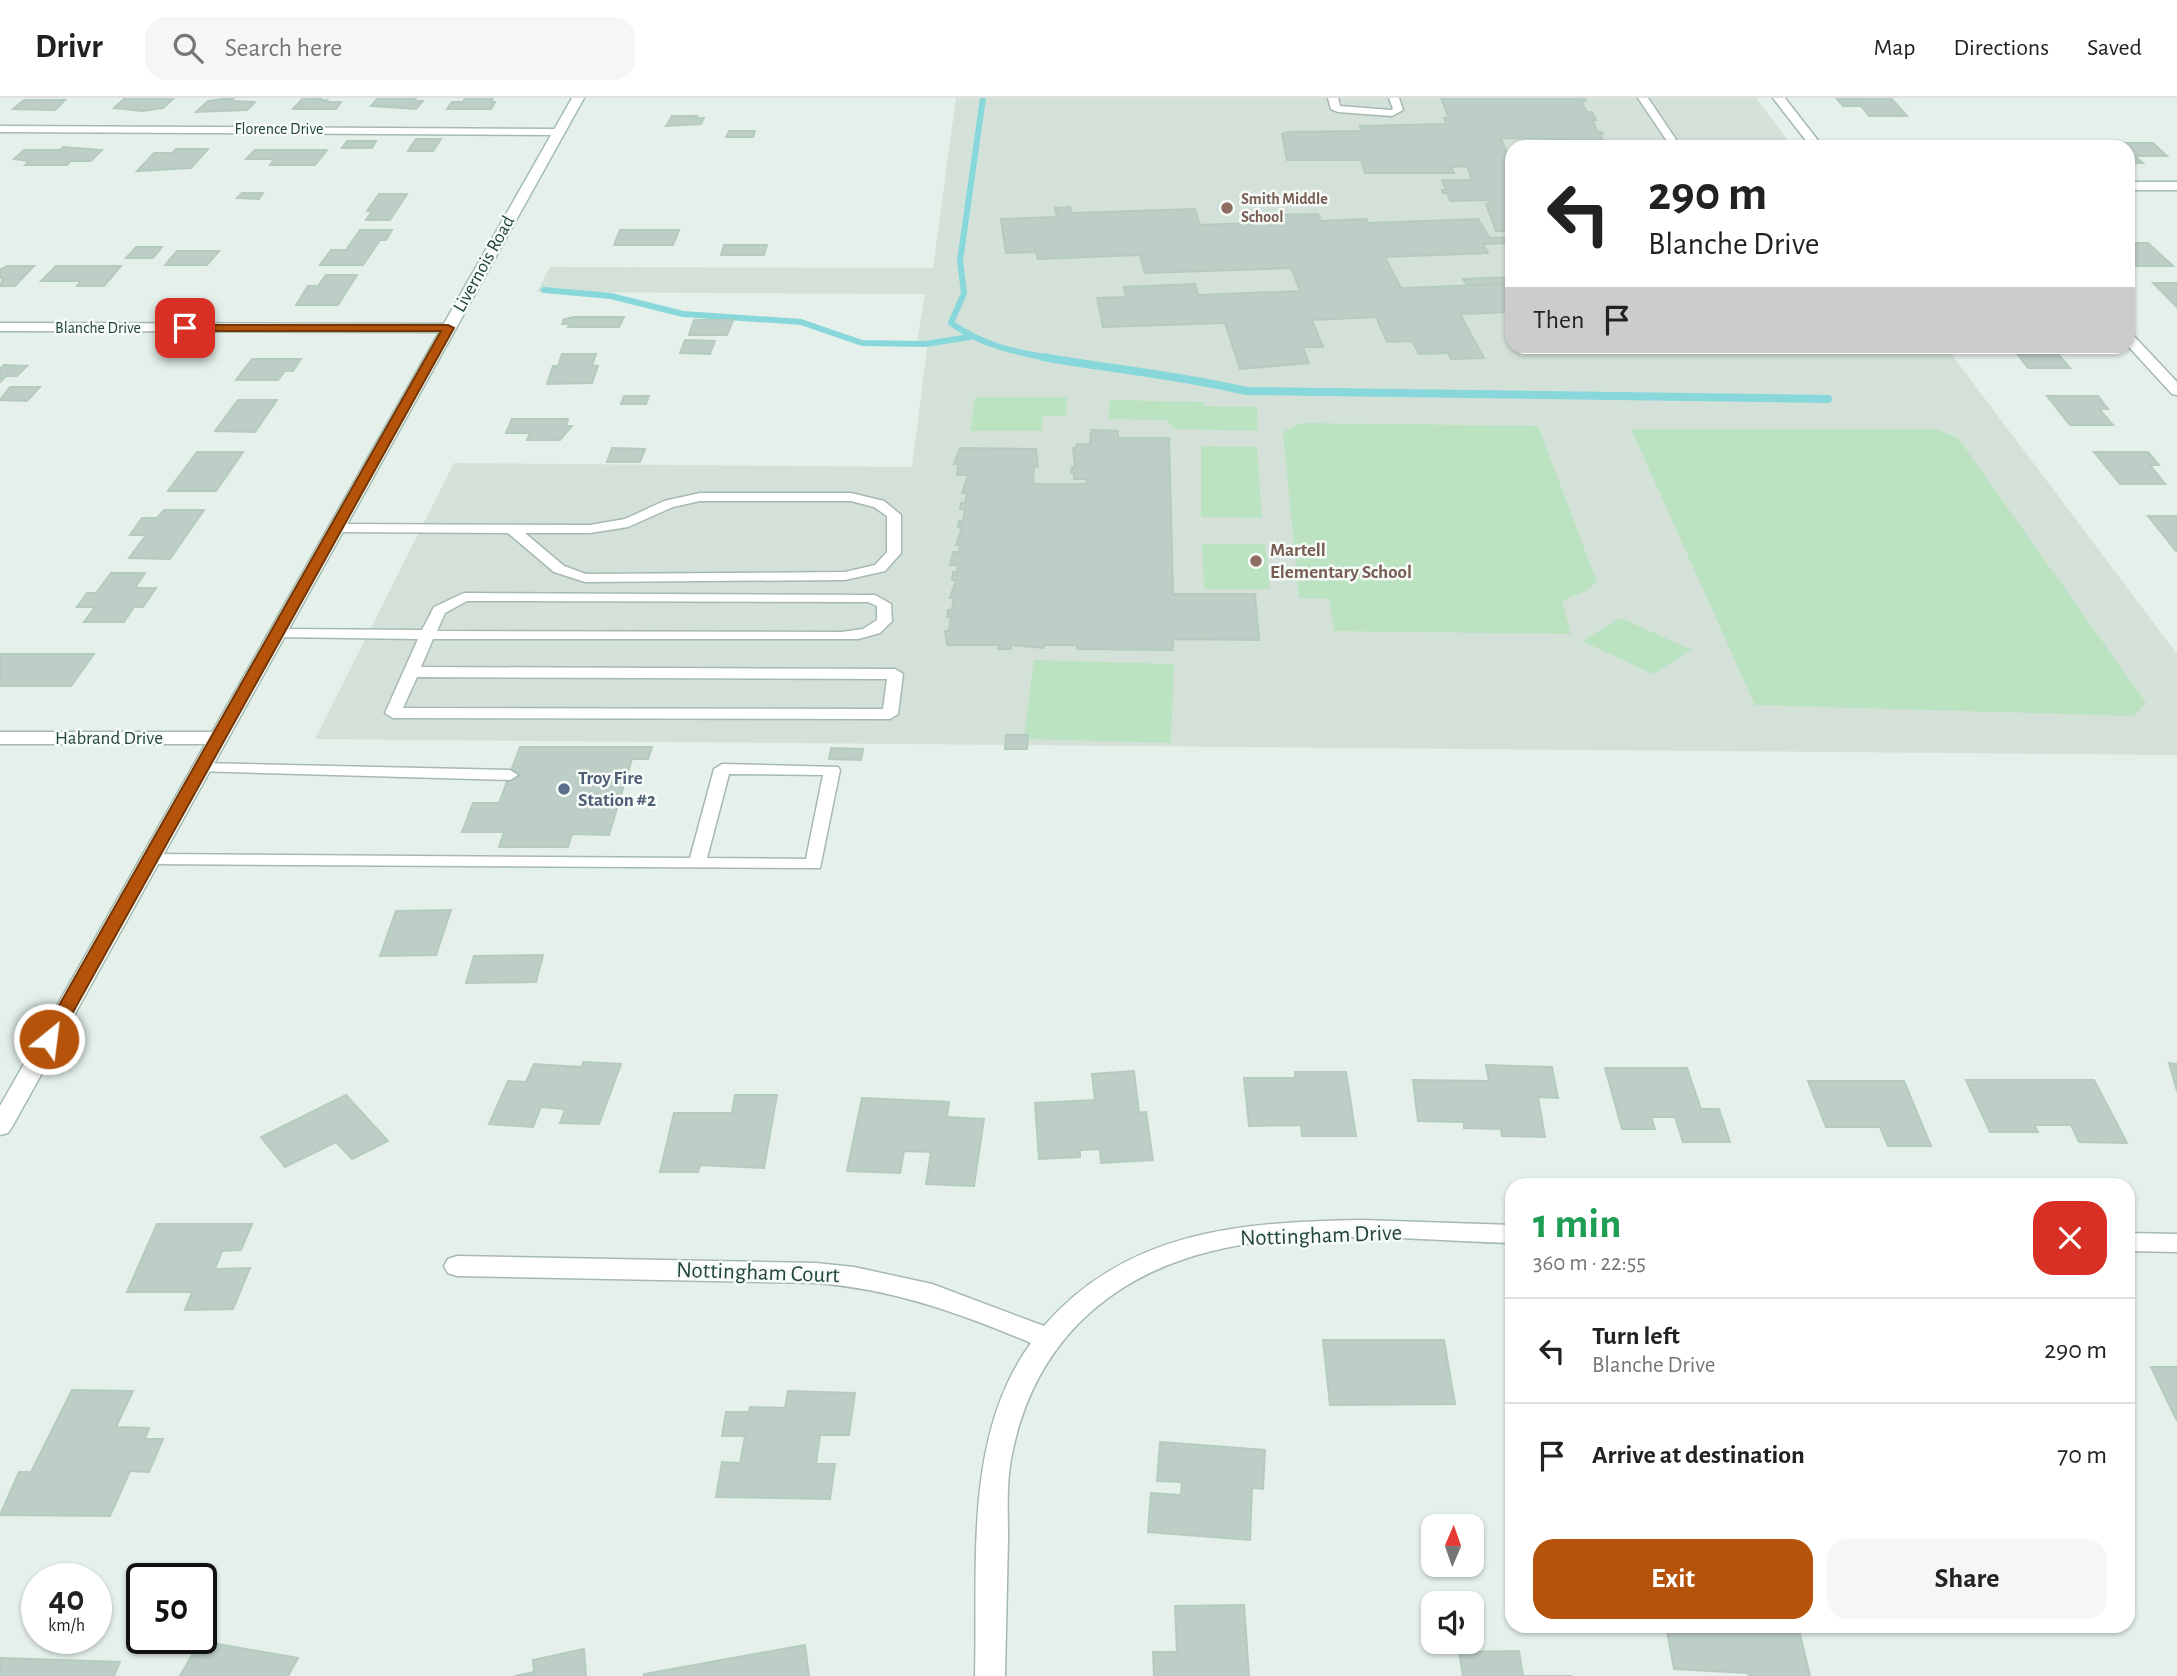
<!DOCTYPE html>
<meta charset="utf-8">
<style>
body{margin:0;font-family:"Alegreya Sans",sans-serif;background:#f6f6f6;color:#222;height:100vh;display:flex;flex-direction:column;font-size:26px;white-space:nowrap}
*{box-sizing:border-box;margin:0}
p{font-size:23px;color:#767676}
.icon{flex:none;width:38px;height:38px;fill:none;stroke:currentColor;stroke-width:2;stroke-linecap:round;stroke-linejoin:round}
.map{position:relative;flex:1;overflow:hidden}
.panel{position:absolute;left:1505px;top:1080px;width:630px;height:455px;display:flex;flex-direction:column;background:#fff;border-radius:21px;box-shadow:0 2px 5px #0004}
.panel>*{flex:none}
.hud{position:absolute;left:1505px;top:42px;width:630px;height:214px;border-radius:21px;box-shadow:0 2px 5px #0004;background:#fff;color:#222;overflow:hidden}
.needle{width:46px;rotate:2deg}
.controls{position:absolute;left:1421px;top:1416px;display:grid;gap:14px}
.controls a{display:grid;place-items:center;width:63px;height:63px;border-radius:14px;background:#fff;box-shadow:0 2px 5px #0004;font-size:35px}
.speed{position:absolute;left:21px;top:1465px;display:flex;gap:14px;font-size:35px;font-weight:700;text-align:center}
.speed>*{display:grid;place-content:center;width:91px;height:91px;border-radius:50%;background:#fff;box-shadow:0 2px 5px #0004;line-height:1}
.speed small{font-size:18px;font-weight:400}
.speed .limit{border:4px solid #111;border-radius:10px;background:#fff;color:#111}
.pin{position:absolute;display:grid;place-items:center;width:60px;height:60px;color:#fff;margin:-30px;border-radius:14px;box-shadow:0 4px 10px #0006}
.me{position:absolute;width:77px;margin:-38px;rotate:29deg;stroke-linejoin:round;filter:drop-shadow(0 0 5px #0008)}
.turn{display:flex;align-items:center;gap:24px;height:147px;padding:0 28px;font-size:32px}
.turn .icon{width:91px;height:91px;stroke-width:2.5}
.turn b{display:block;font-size:49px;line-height:60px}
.then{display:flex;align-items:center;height:66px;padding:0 28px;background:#0003;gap:14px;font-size:26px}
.round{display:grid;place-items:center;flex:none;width:74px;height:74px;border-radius:21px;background:#f6f6f6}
.summary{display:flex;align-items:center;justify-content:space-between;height:119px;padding:0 28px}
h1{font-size:42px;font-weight:700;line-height:52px;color:#1e9e55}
.cta{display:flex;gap:14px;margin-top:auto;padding:14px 28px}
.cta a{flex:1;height:80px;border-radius:21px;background:#b45309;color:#fff;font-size:28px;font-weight:700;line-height:80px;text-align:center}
.cta a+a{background:#f6f6f6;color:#222}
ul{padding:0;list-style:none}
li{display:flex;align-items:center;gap:21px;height:105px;padding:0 28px;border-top:2px solid #e0e0e0}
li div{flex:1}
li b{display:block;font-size:26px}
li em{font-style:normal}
header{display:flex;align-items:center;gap:42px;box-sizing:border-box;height:98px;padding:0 35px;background:#fff;border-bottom:2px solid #e0e0e0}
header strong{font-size:33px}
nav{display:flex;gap:38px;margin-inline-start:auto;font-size:24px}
.search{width:490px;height:63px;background:#f6f6f6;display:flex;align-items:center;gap:18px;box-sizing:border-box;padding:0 24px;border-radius:21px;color:#767676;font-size:26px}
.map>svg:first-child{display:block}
</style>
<header>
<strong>Drivr</strong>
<div class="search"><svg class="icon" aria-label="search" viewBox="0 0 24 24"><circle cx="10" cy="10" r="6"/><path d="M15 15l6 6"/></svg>Search here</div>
<nav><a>Map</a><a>Directions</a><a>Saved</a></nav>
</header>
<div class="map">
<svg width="2177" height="1578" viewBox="0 0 2177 1578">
<rect width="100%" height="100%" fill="#e5f0ea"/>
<path fill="#d3e1d8" d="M 956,0 L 1756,0 L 1793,49 L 1512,49 L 1512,248 L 1946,249 L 2177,556 L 2177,657 L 315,641 L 454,365 L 912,369 L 928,243 L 917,243 L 925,196 L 537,194 L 550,169 L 933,170 Z"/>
<path fill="#bbe3c2" d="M 975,299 L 1067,299 L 1066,318 L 1043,318 L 1042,333 L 970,333 Z
M 1110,302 L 1204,304 L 1204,308 L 1257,309 L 1258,333 L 1175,331 L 1166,322 L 1108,321 Z
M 1301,325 L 1538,328 L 1597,484 L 1586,493 L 1562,503 L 1571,536 L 1334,533 L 1329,501 L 1299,500 L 1283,334 Z
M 1631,331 L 1935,331 L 1958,340 L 2146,605 L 2133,618 L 1755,607 Z
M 1201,348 L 1257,349 L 1262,420 L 1201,419 Z
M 1202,446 L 1265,446 L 1270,491 L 1204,491 Z
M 1621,520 L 1692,552 L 1653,576 L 1582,543 Z
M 1034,562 L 1174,566 L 1171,645 L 1028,641 L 1028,637 L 1024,637 Z"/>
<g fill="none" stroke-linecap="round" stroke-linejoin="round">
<path stroke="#87d7db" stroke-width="6" d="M 983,0 L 960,163 L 964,195 L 951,225 C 983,248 1015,254 1054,261
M 544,192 L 611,198 L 683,216 L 801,224 L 862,245 L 925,246 L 970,239"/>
<path stroke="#87d7db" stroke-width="8" d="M 1043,259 C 1111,271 1179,277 1246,293 L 1828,301"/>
</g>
<path fill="#bccec5" stroke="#b6cbc0" stroke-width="2" d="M 125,0 L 174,0 L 163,10 L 142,13 L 114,10 Z
M 303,0 L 321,0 L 319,2 L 327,2 L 325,4 L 341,4 L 336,11 L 293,11 Z
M 378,0 L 416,0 L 414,3 L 423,3 L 416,11 L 371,8 Z
M 465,0 L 493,0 L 491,4 L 495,4 L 491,11 L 447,11 L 452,4 L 463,4 Z
M 1441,0 L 1584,0 L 1586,3 L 1581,3 L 1587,14 L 1592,14 L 1596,22 L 1592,22 L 1598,34 L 1602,34 L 1603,36 L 1600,36 L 1605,46 L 1616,46 L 1618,49 L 1565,49 L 1564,41 L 1501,40 L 1508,59 L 1512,59 L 1512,133 L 1496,133 L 1486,106 L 1490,106 L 1489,102 L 1450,103 L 1447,95 L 1443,95 L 1442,92 L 1446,92 L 1442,82 L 1472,82 L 1467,68 L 1451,69 L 1454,75 L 1365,75 L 1361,62 L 1287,62 L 1282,36 L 1288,34 L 1361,33 L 1360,28 L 1446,26 L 1444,20 L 1449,20 Z
M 1891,0 L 1907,18 L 1869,18 L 1861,8 L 1843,8 L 1837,1 Z
M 223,1 L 233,1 L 231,3 L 255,4 L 247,12 L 196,14 L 208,3 Z
M 24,2 L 65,2 L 55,12 L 13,11 Z
M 672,18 L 697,18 L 696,20 L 704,20 L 701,26 L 666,28 Z
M 729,33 L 755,33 L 753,39 L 726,39 Z
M 416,41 L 441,41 L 433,53 L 408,53 Z
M 347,43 L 376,43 L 372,50 L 342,50 Z
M 1880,45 L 1937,45 L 1941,49 L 1884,49 Z
M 1984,45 L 2041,45 L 2045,49 L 1988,49 Z
M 2096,45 L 2153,45 L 2167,58 L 2135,58 L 2143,65 L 2128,65 L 2128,49 L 2100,49 Z
M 63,49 L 102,52 L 91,63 L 71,63 L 67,67 L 25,67 L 29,63 L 14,61 L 24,52 L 60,52 Z
M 176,51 L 208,51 L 191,70 L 137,73 L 154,55 L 172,55 Z
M 255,52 L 327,52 L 315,67 L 270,67 L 274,61 L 246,61 Z
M 242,95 L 263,95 L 259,101 L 237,100 Z
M 379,96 L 407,96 L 390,122 L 366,122 L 372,113 L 367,113 Z
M 1070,109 L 1072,115 L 1195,111 L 1200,127 L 1279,124 L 1276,117 L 1318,116 L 1321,123 L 1366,121 L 1368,125 L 1478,121 L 1490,140 L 1512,139 L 1512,145 L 1483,146 L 1488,155 L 1385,159 L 1401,190 L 1512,186 L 1512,214 L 1460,216 L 1484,260 L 1451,261 L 1448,255 L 1419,256 L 1412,243 L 1387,244 L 1376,219 L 1312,222 L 1323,249 L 1303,249 L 1309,265 L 1240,271 L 1225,225 L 1103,229 L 1097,200 L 1126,199 L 1124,189 L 1195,186 L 1198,197 L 1300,193 L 1291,170 L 1145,175 L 1140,157 L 1038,161 L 1036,154 L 1006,155 L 1001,121 L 1057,119 L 1055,110 Z
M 360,132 L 392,132 L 386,142 L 380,142 L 363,167 L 320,167 L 331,152 L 346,152 Z
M 620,132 L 679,132 L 673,147 L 614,147 Z
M 2128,145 L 2148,145 L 2173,168 L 2136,168 L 2128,161 Z
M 724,147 L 767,147 L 764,157 L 721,157 Z
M 136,149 L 162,149 L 153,160 L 126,160 Z
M 177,153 L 219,153 L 207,167 L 165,167 Z
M 7,168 L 34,168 L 15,188 L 0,188 L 3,180 L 0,180 L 0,172 Z
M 56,168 L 121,168 L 104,188 L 77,188 L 81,183 L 41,183 Z
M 326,177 L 357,177 L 338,207 L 296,207 L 308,188 L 318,188 Z
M 1512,179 L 1512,186 L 1467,187 L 1463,181 Z
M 2153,185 L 2177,185 L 2177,209 Z
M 574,219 L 624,219 L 619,229 L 568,229 L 570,226 L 562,226 L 564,221 Z
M 694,222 L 733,222 L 727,237 L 689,237 Z
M 685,242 L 715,243 L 710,256 L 680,255 Z
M 2011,248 L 2060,248 L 2065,255 L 2057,255 L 2070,270 L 2028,270 Z
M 562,256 L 596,256 L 592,267 L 598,268 L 592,285 L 547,286 L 553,268 L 558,268 Z
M 252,261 L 301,261 L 293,273 L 285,273 L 278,282 L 236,282 Z
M 4,267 L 27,268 L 17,278 L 6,278 L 0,284 L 0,271 Z
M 10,289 L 40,289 L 27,303 L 0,302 Z
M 624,298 L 649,298 L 646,306 L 621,306 Z
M 2047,298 L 2098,298 L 2108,311 L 2099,311 L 2113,327 L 2070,327 Z
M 238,302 L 277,302 L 255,334 L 215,333 Z
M 512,321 L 568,321 L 566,328 L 572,328 L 560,342 L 527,342 L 530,335 L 506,335 Z
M 1091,332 L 1118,333 L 1118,340 L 1169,340 L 1173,496 L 1255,496 L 1259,542 L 1173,541 L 1173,552 L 1077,551 L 1077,547 L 1044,547 L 1044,550 L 1011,547 L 1011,551 L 998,551 L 999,547 L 947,547 L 945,533 L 949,533 L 951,519 L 947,519 L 948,512 L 952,512 L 954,500 L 950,500 L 956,482 L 952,482 L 953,474 L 957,474 L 958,467 L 950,467 L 953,454 L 959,454 L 960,447 L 956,447 L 962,430 L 958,429 L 959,423 L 963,423 L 965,411 L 960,411 L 961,405 L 965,405 L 967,395 L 962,395 L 968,377 L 957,377 L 958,366 L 954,366 L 960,350 L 1036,351 L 1038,369 L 1034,368 L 1033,386 L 1086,386 L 1086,381 L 1074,381 L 1074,375 L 1071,375 L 1072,369 L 1075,369 L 1073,350 L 1076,350 L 1077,346 L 1090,346 Z
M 612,350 L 645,351 L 640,364 L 607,364 Z
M 197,354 L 243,354 L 216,393 L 168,393 Z
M 2094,354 L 2148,354 L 2159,367 L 2150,367 L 2165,386 L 2120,386 Z
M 164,412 L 204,412 L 170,461 L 129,460 L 146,437 L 130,437 L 142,420 L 157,420 Z
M 2148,418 L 2177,418 L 2177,453 L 2176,453 Z
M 111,475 L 145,475 L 135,490 L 156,490 L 143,509 L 134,509 L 124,524 L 84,524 L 95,509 L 77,509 L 87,495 L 96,495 Z
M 0,556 L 94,556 L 71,588 L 0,588 Z
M 1006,637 L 1028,637 L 1027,651 L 1005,651 Z
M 520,649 L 652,649 L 648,661 L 632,661 L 609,737 L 572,736 L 568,749 L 499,749 L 504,734 L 462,734 L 473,705 L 499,705 Z
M 831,650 L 863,651 L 861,662 L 829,661 Z
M 451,812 L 436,857 L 380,858 L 396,813 Z
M 543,857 L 536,884 L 466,885 L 474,858 Z
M 583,964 L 621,966 L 599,1026 L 560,1025 L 565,1011 L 541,1009 L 533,1029 L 489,1026 L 508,983 L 526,984 L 534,966 L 582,969 Z
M 2169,965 L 2177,966 L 2177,993 Z
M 1486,967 L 1552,969 L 1558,1000 L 1538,999 L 1545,1039 L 1502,1038 L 1501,1031 L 1464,1030 L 1464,1024 L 1418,1023 L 1413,982 L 1489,983 Z
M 1605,970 L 1687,970 L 1701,1011 L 1719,1011 L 1730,1044 L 1683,1044 L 1675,1019 L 1651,1019 L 1655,1031 L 1622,1031 Z
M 1134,973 L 1139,1015 L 1146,1014 L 1153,1062 L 1101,1065 L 1100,1051 L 1080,1052 L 1080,1059 L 1039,1061 L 1035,1005 L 1095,1002 L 1092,976 Z
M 1295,974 L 1346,974 L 1356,1038 L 1302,1038 L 1301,1027 L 1249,1028 L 1244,980 L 1295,980 Z
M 1966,982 L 2094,982 L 2127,1045 L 2079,1044 L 2071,1027 L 2034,1027 L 2038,1034 L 1990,1034 Z
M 1808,983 L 1904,983 L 1931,1048 L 1888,1048 L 1880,1029 L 1826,1029 Z
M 346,997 L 388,1043 L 352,1061 L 336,1044 L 285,1069 L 261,1039 Z
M 735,997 L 777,997 L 764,1070 L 700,1067 L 698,1074 L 660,1074 L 674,1015 L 732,1015 Z
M 862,1000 L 949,1004 L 947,1019 L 984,1021 L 974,1088 L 926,1086 L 931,1054 L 904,1053 L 900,1075 L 847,1073 Z
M 157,1126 L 252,1126 L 241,1152 L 222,1153 L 215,1171 L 250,1170 L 233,1211 L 185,1212 L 192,1194 L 127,1194 Z
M 1323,1242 L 1444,1242 L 1455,1306 L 1330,1307 Z
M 2151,1269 L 2177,1269 L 2177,1323 Z
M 72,1292 L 133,1293 L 116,1329 L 149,1330 L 145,1341 L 163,1341 L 149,1374 L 130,1373 L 110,1418 L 0,1417 L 19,1374 L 31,1374 Z
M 788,1293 L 855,1295 L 849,1337 L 820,1337 L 816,1366 L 835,1366 L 830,1401 L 716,1399 L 722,1364 L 740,1365 L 745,1338 L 722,1338 L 726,1314 L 749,1314 L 750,1309 L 785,1310 Z
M 1160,1344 L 1265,1352 L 1263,1391 L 1252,1390 L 1250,1442 L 1148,1434 L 1151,1395 L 1181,1397 L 1182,1384 L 1157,1383 Z
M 1244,1507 L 1249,1578 L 1154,1578 L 1153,1554 L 1177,1554 L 1175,1508 Z
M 1666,1528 L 1798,1528 L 1810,1578 L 1749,1578 L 1748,1575 L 1674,1571 Z
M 200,1543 L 298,1560 L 288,1578 L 180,1578 Z
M 805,1547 L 809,1578 L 644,1578 L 644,1576 Z
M 584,1551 L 586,1578 L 515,1578 L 534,1574 L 533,1562 Z
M 1519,1553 L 1523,1578 L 1572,1578 L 1463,1578 L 1459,1554 Z
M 0,1560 L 120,1564 L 114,1578 L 0,1578 Z"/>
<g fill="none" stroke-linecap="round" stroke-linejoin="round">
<defs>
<path id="service" d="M 1328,0 L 1338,0 L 1340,8 L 1391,12 L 1393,11 L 1389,0 L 1399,0 L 1403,12 L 1392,18 L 1338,14 L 1331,11 Z
M 1638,0 L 1648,0 L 1681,49 L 1671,49 Z
M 700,395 L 851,395 L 884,403 L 901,417 L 901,455 L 885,473 L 845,482 L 585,484 L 554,474 L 508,435 L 337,434 L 330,430 L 337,426 L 590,427 L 625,421 L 664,403 ZM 700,403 L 851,403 L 874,409 L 887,418 L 887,454 L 875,467 L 845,474 L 586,476 L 564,468 L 525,435 L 590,435 L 628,429 L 673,409 Z
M 464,495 L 875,497 L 891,506 L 892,523 L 880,535 L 858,541 L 433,541 L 421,569 L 895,571 L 903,576 L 898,616 L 890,621 L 393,620 L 385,615 L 418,541 L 277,539 L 270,535 L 277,531 L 422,532 L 434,509 ZM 467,503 L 868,504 L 877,508 L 877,522 L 863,531 L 842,534 L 437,533 L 445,515 ZM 417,579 L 887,581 L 883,611 L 403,610 Z
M 200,665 L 510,672 L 518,677 L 510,682 L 194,673 L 192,670 L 194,667 Z
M 722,666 L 838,669 L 840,672 L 820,770 L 149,766 L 140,761 L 149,756 L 690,760 L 714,671 ZM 729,676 L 823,677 L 806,761 L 707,760 Z"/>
<path id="minor" d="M 1773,0 L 1785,0 L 1823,49 L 1811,49 Z
M 0,28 L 559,31 L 565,34 L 559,37 L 0,34 Z
M 2128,84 L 2177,84 L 2177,92 L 2128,92 Z
M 0,225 L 448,226 L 455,230 L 448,234 L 0,233 Z
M 2128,236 L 2133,237 L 2177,284 L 2177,297 L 2172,296 L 2128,248 Z
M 0,634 L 217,634 L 227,640 L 217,646 L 0,646 Z
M 1362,1122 L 1512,1127 L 1512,1145 C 1369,1141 1189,1113 1078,1226 C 1043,1262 1022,1306 1012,1356 C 1006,1384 1008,1412 1008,1440 C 1007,1486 1006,1532 1005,1578 L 975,1578 C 978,1468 963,1338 1031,1245 C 960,1215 893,1191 816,1185 L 457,1178 L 448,1175 L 444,1168 L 448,1161 L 457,1158 L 816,1165 L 854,1169 L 932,1186 L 1044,1228 C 1127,1132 1243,1124 1362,1122 Z
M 2128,1135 L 2177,1136 L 2177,1154 L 2128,1153 Z"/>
<path id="secondary" d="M 572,0 L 584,0 L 12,1029 L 8,1035 L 0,1037 L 0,1008 Z"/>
</defs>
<use href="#service" stroke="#a6b9b1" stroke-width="3"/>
<use href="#minor" stroke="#a6b9b1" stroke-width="3"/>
<use href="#secondary" stroke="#a2bdb1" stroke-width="3"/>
<use href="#service" fill="#fff" fill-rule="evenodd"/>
<use href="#minor" fill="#fff" fill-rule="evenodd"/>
<use href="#secondary" fill="#fff" fill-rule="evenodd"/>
</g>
<path fill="#b45309" stroke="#753606" stroke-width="2" d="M 448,227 L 454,230 L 58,941 L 55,945 L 43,945 L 40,941 L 441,233 L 185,233 L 179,230 L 185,227 Z"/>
<g fill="#8d6e63" stroke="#f6fbf8" stroke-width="2.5">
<circle cx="1227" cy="110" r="7"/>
<circle cx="1256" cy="463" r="7"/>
</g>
<circle fill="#5c6f8a" stroke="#f6fbf8" stroke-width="2.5" cx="564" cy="691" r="7"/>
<g text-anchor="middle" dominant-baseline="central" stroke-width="5" stroke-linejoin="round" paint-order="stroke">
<g font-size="16" fill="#214537" stroke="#f6fbf8">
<text x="279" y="31">Florence Drive</text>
<text x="98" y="230">Blanche Drive</text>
</g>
<g font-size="16" font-weight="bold" fill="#785e54" stroke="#f6fbf8" text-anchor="start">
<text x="1241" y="101">Smith Middle<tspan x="1241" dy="18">School</tspan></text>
</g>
<g font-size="19" fill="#214537" stroke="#f6fbf8">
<text transform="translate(484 166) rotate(-61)">Livernois Road</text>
<text x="109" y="640">Habrand Drive</text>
</g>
<g font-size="19" font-weight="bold" fill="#785e54" stroke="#f6fbf8" text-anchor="start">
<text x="1270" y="452">Martell<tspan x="1270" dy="22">Elementary School</tspan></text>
</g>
<g font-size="19" font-weight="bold" fill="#4e5e75" stroke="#f6fbf8" text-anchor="start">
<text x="578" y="680">Troy Fire<tspan x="578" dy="22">Station #2</tspan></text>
</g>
<g font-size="23" fill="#214537" stroke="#f6fbf8">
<text transform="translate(1321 1138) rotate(-2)">Nottingham Drive</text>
<text transform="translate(758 1175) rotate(2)">Nottingham Court</text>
</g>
</g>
</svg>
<div class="controls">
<a><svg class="needle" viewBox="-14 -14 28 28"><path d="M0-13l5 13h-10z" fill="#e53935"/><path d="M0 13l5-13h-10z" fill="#767676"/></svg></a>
<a><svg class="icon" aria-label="sound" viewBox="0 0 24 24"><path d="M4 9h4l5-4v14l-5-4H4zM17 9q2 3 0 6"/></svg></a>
</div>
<div class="speed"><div>40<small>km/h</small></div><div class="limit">50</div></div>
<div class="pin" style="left:185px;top:230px;background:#d93025"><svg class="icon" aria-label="arrive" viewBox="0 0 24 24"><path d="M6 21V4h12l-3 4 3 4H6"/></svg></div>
<svg class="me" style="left:49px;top:941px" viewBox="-20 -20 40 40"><circle r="17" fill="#b45309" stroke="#fff" stroke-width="3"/><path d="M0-11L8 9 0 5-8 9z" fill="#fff"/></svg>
<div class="hud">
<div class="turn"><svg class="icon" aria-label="left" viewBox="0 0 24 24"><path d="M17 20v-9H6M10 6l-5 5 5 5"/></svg><div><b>290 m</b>Blanche Drive</div></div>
<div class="then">Then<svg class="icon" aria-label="arrive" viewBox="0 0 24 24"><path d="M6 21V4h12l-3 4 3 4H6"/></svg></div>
</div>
<section class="panel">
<div class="summary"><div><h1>1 min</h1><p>360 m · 22:55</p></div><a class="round" style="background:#d93025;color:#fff"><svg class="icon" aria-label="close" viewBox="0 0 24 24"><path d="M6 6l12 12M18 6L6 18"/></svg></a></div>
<ul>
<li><svg class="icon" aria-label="left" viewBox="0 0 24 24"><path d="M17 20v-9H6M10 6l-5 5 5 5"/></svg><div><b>Turn left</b><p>Blanche Drive</p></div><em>290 m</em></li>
<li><svg class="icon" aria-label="arrive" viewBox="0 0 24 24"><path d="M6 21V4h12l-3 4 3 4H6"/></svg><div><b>Arrive at destination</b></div><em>70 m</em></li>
</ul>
<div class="cta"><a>Exit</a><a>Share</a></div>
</section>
</div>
